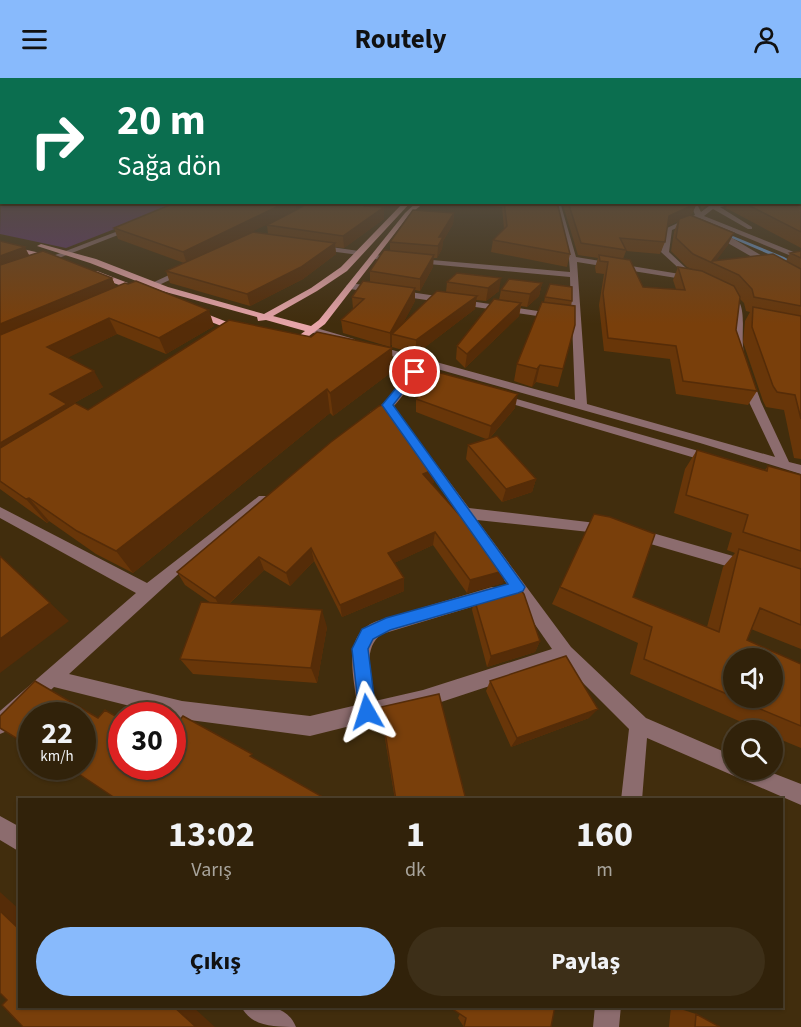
<!DOCTYPE html>
<html lang="tr">
<meta charset="utf-8">
<style>
body{margin:0;font-family:"Source Sans 3",sans-serif;background:#3d2f18;color:#f1f3f6;height:100vh;display:flex;flex-direction:column;font-size:22px;white-space:nowrap}
*{box-sizing:border-box;margin:0}
p{font-size:20px;color:#a8a49c}
.icon{flex:none;width:33px;height:33px;fill:none;stroke:currentColor;stroke-width:2;stroke-linecap:round;stroke-linejoin:round}
.map{position:relative;flex:1;overflow:hidden}
.panel{position:absolute;left:18px;top:720px;width:765px;height:210px;display:flex;flex-direction:column;background:#31220a;border-radius:0px;box-shadow:0 2px 4px #0004,0 0 0 2px #4c3f2b}
.panel>*{flex:none}
.top-card{position:absolute;left:0px;top:0px;width:801px;height:126px;box-shadow:0 2px 4px #0004,0 0 0 2px #4c3f2b;background:#0b6e4f;color:#fff;overflow:hidden}
.controls{position:absolute;left:723px;top:570px;display:grid;gap:12px}
.controls a{display:grid;place-items:center;width:60px;height:60px;border-radius:50%;background:#31220a;box-shadow:0 2px 4px #0004,0 0 0 2px #4c3f2b;font-size:30px}
.speed{position:absolute;left:18px;top:624px;display:flex;gap:12px;font-size:30px;font-weight:700;text-align:center}
.speed>*{display:grid;place-content:center;width:78px;height:78px;border-radius:50%;background:#31220a;box-shadow:0 2px 4px #0004,0 0 0 2px #4c3f2b;line-height:1}
.speed small{font-size:15px;font-weight:400}
.speed .limit{border:9px solid #d22;background:#fff;color:#111}
.pin{position:absolute;display:grid;place-items:center;width:51px;height:51px;color:#fff;margin:-26px;border:3px solid #fff;border-radius:50%;box-shadow:0 2px 6px #0007}
.me{position:absolute;width:66px;margin:-33px;rotate:354deg;stroke-linejoin:round;filter:drop-shadow(0 0 4px #0008)}
.turn{display:flex;align-items:center;gap:21px;height:126px;padding:0 18px;font-size:27px}
.turn .icon{width:78px;height:78px;stroke-width:2.5}
.turn b{display:block;font-size:42px;line-height:51px}
.eta{display:flex;justify-content:space-evenly;align-items:center;height:102px;text-align:center}
.eta b{font-size:36px;font-weight:700;line-height:42px}
.cta{display:flex;gap:12px;margin-top:auto;padding:12px 18px}
.cta a{flex:1;height:69px;border-radius:36px;background:#88bafc;color:#111;font-size:24px;font-weight:700;line-height:69px;text-align:center}
.cta a+a{background:#3d2f18;color:#f1f3f6}
header{display:flex;justify-content:space-between;align-items:center;height:78px;padding:0 18px;background:#88bafc;color:#111;font-size:27px;font-weight:700}
.map>svg:first-child{display:block}
</style>
<header><svg class="icon" aria-label="menu" viewBox="0 0 24 24"><path d="M4 6h16M4 12h16M4 18h16"/></svg>Routely<svg class="icon" aria-label="person" viewBox="0 0 24 24"><circle cx="12" cy="8" r="4"/><path d="M4 21q1-7 8-7t8 7"/></svg></header>
<div class="map">
<svg width="801" height="949" viewBox="0 0 801 949">
<rect width="100%" height="100%" fill="#412d0d"/>
<path fill="#603770" d="M 1,113 L 2,124 L 181,125 L 66,170 L 0,156 Z"/>
<g fill="none" stroke-linecap="round" stroke-linejoin="round">
<path fill="#6aa0e0" fill-rule="evenodd" d="M 723,154 L 784,179 L 801,189 L 801,192 L 780,181 L 722,156 Z"/>
<path fill="#8c6c6e" fill-rule="evenodd" d="M 800,114 L 801,114 L 801,119 L 800,118 Z
M 554,124 L 560,124 L 576,179 L 686,197 L 661,174 L 667,150 L 695,137 L 690,124 L 696,124 L 701,134 L 709,128 L 706,126 L 707,124 L 715,127 L 741,124 L 720,129 L 752,149 L 752,151 L 748,151 L 713,131 L 704,138 L 801,177 L 801,182 L 699,140 L 672,152 L 669,174 L 687,191 L 701,198 L 701,202 L 695,203 L 577,184 L 587,326 L 775,379 L 749,324 L 743,301 L 748,298 L 752,299 L 761,324 L 789,384 L 801,387 L 801,396 L 700,365 L 370,272 L 369,270 L 374,267 L 575,322 L 572,243 L 350,211 L 346,208 L 350,205 L 571,238 L 570,199 L 374,181 L 370,179 L 374,177 L 570,194 L 569,181 Z
M 134,147 L 136,150 L 0,203 L 0,198 Z
M 712,154 L 732,160 L 801,201 L 801,207 L 726,164 L 709,158 Z
M 317,167 L 359,173 L 363,175 L 359,177 L 314,171 L 314,167 Z
M 184,190 L 191,192 L 144,214 L 137,212 Z
M 725,211 C 752,222 739,253 744,275 L 739,278 L 734,275 L 732,226 L 721,214 Z
M 313,249 L 354,261 L 356,263 L 351,266 L 310,254 L 308,252 Z
M 375,281 L 457,303 L 458,305 L 453,308 L 417,299 C 406,311 389,343 370,340 L 370,334 L 384,325 L 408,296 L 371,286 L 371,282 Z
M 499,316 L 716,378 L 718,381 L 712,385 L 495,321 L 493,319 Z
M 424,374 L 428,375 L 469,430 L 613,447 L 615,451 L 613,455 L 608,456 L 477,442 L 571,569 L 646,640 L 734,678 L 734,692 L 765,692 L 801,706 L 801,727 L 647,660 L 642,722 L 621,722 L 629,651 L 562,584 L 423,630 L 310,658 L 182,641 L 54,609 L 7,653 L 0,656 L 0,633 L 136,515 L 0,440 L 0,429 L 147,505 L 259,418 L 269,418 L 271,421 L 185,490 L 69,596 L 182,623 L 310,638 L 357,627 C 354,598 341,556 377,543 L 492,509 L 498,511 L 500,516 L 498,521 L 382,556 C 361,570 372,601 375,623 L 423,612 L 552,571 L 420,381 L 418,378 Z
M 635,450 L 747,482 L 752,484 L 755,488 L 752,492 L 747,494 L 630,460 L 628,456 L 630,452 Z
M 0,738 L 20,749 L 20,774 L 0,762 Z
M 241,928 C 264,928 286,925 296,949 C 274,949 251,949 241,928 Z
M 595,928 L 621,928 L 619,949 L 593,949 Z"/>
<path fill="#e7a5a9" fill-rule="evenodd" d="M 404,124 L 411,124 L 347,193 L 317,213 L 273,238 L 311,248 L 319,242 L 405,135 L 417,124 L 425,124 L 409,137 L 325,246 L 293,270 L 283,265 L 288,262 L 292,263 L 305,253 L 266,242 L 258,243 L 257,239 L 162,213 L 90,185 L 37,168 L 41,166 L 96,181 L 168,209 L 264,236 L 311,210 L 341,189 Z
M 0,166 L 54,178 L 55,180 L 51,182 L 0,170 Z
M 91,193 L 97,193 L 146,212 L 139,214 L 91,197 Z
M 194,231 L 245,251 L 247,253 L 239,255 L 191,236 L 189,234 Z"/>
</g>
<path fill="#683609" fill-rule="evenodd" d="M 177,124 L 387,124 L 381,129 L 384,141 L 344,170 L 335,169 L 336,176 L 303,201 L 250,228 L 170,205 L 166,193 L 184,185 L 118,161 L 114,150 ZM 295,125 L 306,126 L 296,132 ZM 286,137 L 267,147 L 268,156 L 234,162 Z
M 557,124 L 570,176 L 567,189 L 491,174 L 493,162 L 504,151 L 502,129 L 459,125 Z
M 562,124 L 697,124 L 692,136 L 687,138 L 728,167 L 716,182 L 786,183 L 790,175 L 801,173 L 801,381 L 794,380 L 784,332 L 766,329 L 763,323 L 743,264 L 745,243 L 750,234 L 746,233 L 744,225 L 739,220 L 736,252 L 757,313 L 748,327 L 676,316 L 670,281 L 604,273 L 599,227 L 604,196 L 596,195 L 595,189 L 598,180 L 578,177 ZM 678,143 L 674,154 L 671,173 L 687,189 L 692,191 L 678,189 L 673,202 L 676,211 L 643,209 L 623,181 L 626,173 L 660,176 L 665,164 L 667,148 Z
M 698,124 L 707,124 L 705,128 L 702,131 Z
M 728,124 L 796,124 L 801,126 L 801,170 L 726,130 Z
M 454,135 L 453,146 L 443,163 L 442,171 L 437,180 L 433,180 L 433,189 L 420,213 L 415,212 L 415,223 L 403,245 L 446,214 L 447,204 L 457,195 L 499,213 L 486,223 L 476,222 L 475,231 L 416,276 L 392,269 L 392,266 L 390,269 L 343,255 L 341,242 L 353,231 L 352,219 L 370,204 L 370,193 L 390,173 L 390,164 Z
M 0,163 L 29,177 L 112,200 L 116,209 L 214,248 L 166,276 L 117,256 L 68,279 L 103,309 L 69,328 L 69,329 L 88,332 L 393,293 L 333,338 L 330,335 L 133,495 L 96,476 L 49,443 L 47,445 L 0,411 Z
M 542,205 L 539,218 L 527,229 L 521,228 L 519,238 L 465,290 L 456,281 L 457,268 L 499,222 L 501,212 Z
M 545,219 L 572,223 L 571,228 L 575,247 L 558,309 L 536,304 L 532,309 L 514,303 L 517,286 L 544,224 Z
M 416,321 L 515,330 L 490,360 L 536,401 L 532,414 L 502,424 L 466,381 L 468,367 L 486,361 L 416,334 Z
M 697,372 L 765,392 L 768,388 L 801,397 L 801,571 L 751,551 L 747,562 L 801,586 L 801,670 L 772,658 L 772,652 L 760,652 L 630,596 L 638,565 L 552,526 L 594,436 L 633,519 L 707,549 L 723,489 L 735,475 L 727,472 L 732,455 L 674,435 L 685,391 Z
M 434,405 L 431,406 L 480,460 L 503,505 L 467,515 L 433,467 L 394,485 L 404,513 L 342,539 L 314,483 L 290,508 L 264,492 L 229,526 L 327,549 L 317,605 L 193,596 L 180,581 L 211,525 L 185,507 L 177,494 Z
M 474,520 L 540,563 L 535,574 L 487,589 L 472,532 Z
M 490,603 L 589,640 L 511,669 L 486,613 Z
M 381,629 L 466,722 L 395,722 L 382,642 Z
M 555,928 L 464,949 L 458,940 L 460,936 Z
M 671,928 L 696,936 L 720,949 L 669,949 Z"/>
<path fill="#552c08" d="M 287,124 L 295,124 L 296,132 L 187,186 L 183,174 Z
M 370,124 L 387,124 L 366,139 L 365,128 Z
M 697,125 L 692,136 L 665,149 L 669,138 Z
M 384,129 L 384,141 L 344,170 L 343,158 Z
M 454,135 L 453,146 L 443,163 L 442,171 L 437,180 L 439,159 Z
M 734,155 L 728,167 L 714,186 L 712,183 Z
M 335,165 L 336,176 L 303,201 L 250,228 L 247,216 Z
M 25,169 L 32,183 L 0,196 L 0,178 Z
M 434,177 L 433,189 L 420,213 L 420,201 Z
M 112,200 L 118,215 L 0,267 L 0,246 Z
M 501,200 L 499,213 L 486,223 L 488,210 Z
M 542,205 L 539,218 L 527,229 L 530,216 Z
M 415,210 L 415,223 L 397,257 L 392,256 L 392,266 L 390,269 L 390,255 Z
M 477,218 L 475,231 L 416,276 L 416,262 Z
M 521,225 L 519,238 L 465,290 L 467,276 Z
M 209,232 L 214,248 L 166,276 L 159,260 Z
M 109,240 L 117,256 L 57,285 L 47,269 Z
M 392,270 L 393,293 L 333,338 L 330,315 Z
M 540,287 L 536,304 L 532,309 L 537,291 Z
M 94,293 L 103,309 L 69,328 L 78,342 L 0,390 L 0,365 L 50,316 Z
M 327,311 L 330,335 L 133,495 L 116,473 Z
M 518,316 L 515,330 L 488,362 L 491,348 Z
M 435,391 L 434,405 L 422,410 L 423,396 Z
M 536,401 L 532,414 L 502,424 L 506,411 Z
M 29,420 L 49,443 L 47,445 L 26,421 Z
M 435,454 L 433,467 L 388,488 L 388,475 Z
M 311,470 L 314,483 L 290,508 L 286,495 Z
M 259,479 L 264,492 L 222,532 L 215,520 Z
M 507,492 L 503,505 L 467,515 L 470,502 Z
M 18,494 L 69,543 L 0,595 L 0,561 Z
M 404,500 L 404,513 L 342,539 L 340,527 Z
M 322,532 L 327,549 L 317,605 L 311,590 Z
M 540,563 L 535,574 L 487,589 L 491,578 Z
M 598,631 L 589,640 L 511,669 L 517,660 Z
M 0,814 L 20,832 L 20,852 L 0,833 Z
M 173,928 L 192,928 L 215,949 L 196,949 Z"/>
<path fill="#793f0b" stroke="#552c08" stroke-width="1.5" d="M 177,124 L 287,124 L 183,174 L 114,150 Z
M 307,124 L 370,124 L 365,128 L 384,129 L 343,158 L 267,147 L 302,129 Z
M 504,124 L 557,124 L 570,176 L 493,162 L 507,148 Z
M 568,124 L 697,124 L 697,125 L 669,138 L 665,164 L 620,160 L 626,172 L 581,165 Z
M 742,124 L 796,124 L 801,126 L 801,154 Z
M 413,132 L 454,135 L 439,159 L 443,159 L 438,168 L 390,164 Z
M 690,137 L 734,155 L 712,183 L 773,176 L 801,191 L 801,228 L 754,219 L 752,211 L 739,197 L 693,176 L 676,160 L 679,141 Z
M 253,154 L 335,165 L 301,189 L 247,216 L 166,193 Z
M 0,163 L 25,169 L 0,178 Z
M 384,172 L 434,177 L 420,201 L 370,193 Z
M 43,173 L 112,200 L 0,246 L 0,187 Z
M 801,173 L 801,180 L 790,175 Z
M 599,177 L 630,182 L 643,209 L 685,212 L 678,189 L 702,193 L 734,208 L 740,219 L 736,252 L 757,313 L 683,303 L 676,268 L 608,260 L 603,215 L 608,184 L 600,183 Z
M 457,195 L 501,200 L 488,210 L 447,204 Z
M 509,201 L 542,205 L 530,216 L 501,212 Z
M 136,203 L 209,232 L 159,260 L 109,240 L 47,269 L 94,293 L 50,316 L 67,326 L 0,365 L 0,257 L 125,205 L 128,206 Z
M 363,203 L 415,210 L 390,255 L 341,242 L 364,221 L 352,219 Z
M 550,206 L 572,209 L 572,223 L 545,219 Z
M 437,213 L 477,218 L 416,262 L 392,256 Z
M 494,221 L 521,225 L 467,276 L 457,268 Z
M 542,224 L 575,228 L 575,247 L 563,291 L 540,287 L 537,291 L 517,286 Z
M 753,229 L 801,238 L 801,341 L 795,317 L 777,314 L 773,308 L 752,249 Z
M 229,242 L 311,259 L 317,254 L 392,270 L 330,315 L 327,311 L 116,473 L 77,453 L 29,420 L 26,421 L 0,403 L 0,370 L 75,325 L 88,332 Z
M 437,294 L 518,316 L 491,348 L 416,321 Z
M 388,325 L 435,391 L 423,396 L 480,460 L 484,459 L 507,492 L 470,502 L 435,454 L 388,475 L 404,500 L 340,527 L 311,470 L 286,495 L 259,479 L 215,520 L 177,494 L 331,364 L 379,328 Z
M 497,358 L 536,401 L 506,411 L 468,367 Z
M 697,372 L 767,393 L 768,388 L 801,397 L 801,473 L 743,454 L 748,437 L 686,417 Z
M 594,436 L 610,439 L 655,456 L 633,519 L 719,554 L 739,471 L 801,491 L 801,547 L 760,530 L 747,562 L 801,586 L 801,648 L 734,620 L 772,620 L 772,580 L 734,580 L 734,619 L 644,581 L 652,549 L 560,509 Z
M 0,478 L 50,525 L 0,561 Z
M 517,507 L 524,516 L 540,563 L 491,578 L 474,520 Z
M 201,524 L 322,532 L 311,590 L 180,581 Z
M 566,578 L 598,631 L 517,660 L 490,603 Z
M 35,603 L 98,640 L 105,632 L 122,642 L 122,688 L 172,688 L 172,651 L 183,638 L 252,676 L 250,678 L 328,722 L 118,722 L 67,688 L 82,688 L 82,638 L 32,638 L 32,670 L 0,650 L 0,638 Z
M 439,616 L 466,722 L 396,722 L 381,629 Z
M 0,833 L 20,852 L 20,928 L 173,928 L 196,949 L 23,949 L 2,927 L 7,922 L 0,915 Z
M 448,928 L 555,928 L 551,949 L 464,949 L 466,940 Z
M 696,936 L 720,949 L 695,949 Z"/>
<linearGradient id="sky" x2="0" y2="1"><stop stop-color="#241907"/><stop offset="0.46" stop-color="#544c40"/><stop offset="1" stop-color="#544c40" stop-opacity="0"/></linearGradient>
<rect width="801" height="246" fill="url(#sky)"/>
<path fill="#1a73e8" stroke="#114b97" stroke-width="1.5" d="M 411,292 L 419,294 L 393,327 L 525,509 L 523,513 L 518,515 L 390,552 L 373,561 L 368,571 L 376,634 L 373,640 L 367,643 L 361,640 L 359,634 L 352,571 L 362,551 L 386,540 L 508,506 L 382,327 Z"/>
</svg>
<div class="controls">
<a><svg class="icon" aria-label="sound" viewBox="0 0 24 24"><path d="M4 9h4l5-4v14l-5-4H4zM17 9q2 3 0 6"/></svg></a>
<a><svg class="icon" aria-label="search" viewBox="0 0 24 24"><circle cx="10" cy="10" r="6"/><path d="M15 15l6 6"/></svg></a>
</div>
<div class="speed"><div>22<small>km/h</small></div><div class="limit">30</div></div>
<div class="pin" style="left:415px;top:294px;background:#d93025"><svg class="icon" aria-label="arrive" viewBox="0 0 24 24"><path d="M6 21V4h12l-3 4 3 4H6"/></svg></div>
<svg class="me" style="left:367px;top:634px" viewBox="-20 -20 40 40"><path d="M0-17L14 15 0 8-14 15z" fill="#1a73e8" stroke="#fff" stroke-width="4"/></svg>
<div class="top-card">
<div class="turn"><svg class="icon" aria-label="right" viewBox="0 0 24 24"><path d="M7 20v-9h11M14 6l5 5-5 5"/></svg><div><b>20 m</b>Sağa dön</div></div>
</div>
<section class="panel">
<div class="eta">
<div><b>13:02</b><p>Varış</p></div>
<div><b>1</b><p>dk</p></div>
<div><b>160</b><p>m</p></div>
</div>
<div class="cta"><a>Çıkış</a><a>Paylaş</a></div>
</section>
</div>
